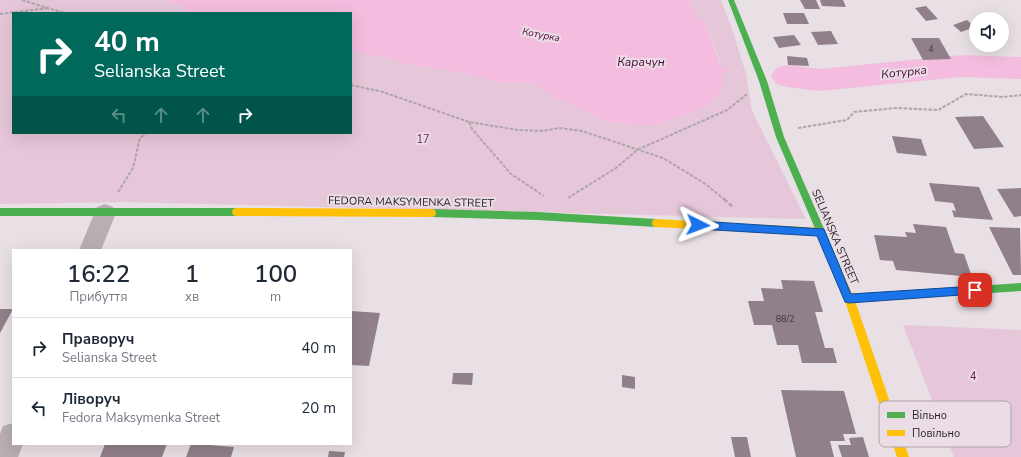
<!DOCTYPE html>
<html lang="uk">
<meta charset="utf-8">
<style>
body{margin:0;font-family:"Nunito Sans",sans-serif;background:#f6f6f7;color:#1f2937;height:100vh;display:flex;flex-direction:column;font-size:15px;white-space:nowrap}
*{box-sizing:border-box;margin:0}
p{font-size:13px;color:#747a83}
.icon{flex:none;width:22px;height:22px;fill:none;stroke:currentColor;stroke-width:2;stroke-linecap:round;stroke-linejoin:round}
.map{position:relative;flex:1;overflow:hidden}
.drawer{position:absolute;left:12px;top:249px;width:340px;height:196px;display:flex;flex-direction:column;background:#fff;border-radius:0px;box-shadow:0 4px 16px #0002}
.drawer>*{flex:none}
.hud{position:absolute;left:12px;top:12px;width:340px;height:122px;border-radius:0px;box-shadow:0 4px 16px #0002;background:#00695c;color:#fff;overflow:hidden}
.fabs{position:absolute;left:969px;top:12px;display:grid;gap:8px}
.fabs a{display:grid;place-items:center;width:40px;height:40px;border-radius:50%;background:#fff;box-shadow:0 4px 16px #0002;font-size:20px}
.pin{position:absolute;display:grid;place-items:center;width:34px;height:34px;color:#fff;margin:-17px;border-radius:8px;box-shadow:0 2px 6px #0006}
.me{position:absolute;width:44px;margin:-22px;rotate:93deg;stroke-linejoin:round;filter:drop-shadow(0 0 3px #0008)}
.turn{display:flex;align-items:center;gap:14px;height:84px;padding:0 16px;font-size:18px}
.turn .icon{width:52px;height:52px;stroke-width:2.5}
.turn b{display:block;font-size:28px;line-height:34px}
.lanes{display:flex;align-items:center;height:38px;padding:0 16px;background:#0003;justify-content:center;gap:20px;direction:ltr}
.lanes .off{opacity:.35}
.eta{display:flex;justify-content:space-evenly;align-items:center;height:68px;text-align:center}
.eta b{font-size:24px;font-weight:600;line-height:28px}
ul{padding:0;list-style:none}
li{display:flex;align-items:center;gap:12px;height:60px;padding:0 16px;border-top:1px solid #e0e1e3}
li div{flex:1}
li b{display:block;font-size:15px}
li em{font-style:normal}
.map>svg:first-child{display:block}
</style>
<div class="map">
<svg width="1021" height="457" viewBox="0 0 1021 457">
<rect width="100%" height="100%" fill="#e8e0e4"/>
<path fill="#e6c7d9" d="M 0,0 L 167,0 L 182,7 L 190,13 L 13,13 L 13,133 L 351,133 L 351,52 L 385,57 L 403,63 L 461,73 L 508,84 L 524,82 L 536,84 L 549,95 L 606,121 L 640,126 L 660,124 L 693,113 L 711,104 L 722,90 L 722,66 L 706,24 L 695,14 L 690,0 L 721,0 L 733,32 L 746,74 L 752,111 L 806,219 L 124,202 L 0,204 Z
M 903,325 L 1021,330 L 1021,457 L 954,457 Z"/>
<path fill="#f4bddf" d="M 167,0 L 690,0 L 695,14 L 706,24 L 719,61 L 722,66 L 728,70 L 722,77 L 722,90 L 711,104 L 693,113 L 660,124 L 640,126 L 606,121 L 549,95 L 536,84 L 524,82 L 508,84 L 461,73 L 403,63 L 385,57 L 351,52 L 351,13 L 190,13 L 182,7 Z"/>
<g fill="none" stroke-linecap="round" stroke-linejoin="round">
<path fill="#f4bddf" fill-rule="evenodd" d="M 961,55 L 1021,57 L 1021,79 L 961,77 L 820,91 L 787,87 L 776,84 L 771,76 L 776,68 L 787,65 L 820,69 Z"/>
</g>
<path fill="#90808a" d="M 800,0 L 816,0 L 820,9 L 805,9 Z
M 820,0 L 843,0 L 846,7 L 822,6 Z
M 926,6 L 938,19 L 926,21 L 915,8 Z
M 783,13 L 804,13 L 809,24 L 787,24 Z
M 967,20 L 975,27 L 961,32 L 953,25 Z
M 831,31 L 838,44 L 818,45 L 811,32 Z
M 794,35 L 801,45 L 779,48 L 773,37 Z
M 911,38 L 939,38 L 951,59 L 923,60 Z
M 787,56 L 807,58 L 809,66 L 788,65 Z
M 983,116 L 1004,147 L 974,149 L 955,117 Z
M 892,136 L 921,139 L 927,156 L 897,153 Z
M 929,183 L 979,187 L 993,220 L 954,217 L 952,210 L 956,211 L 953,203 L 935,201 Z
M 1021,188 L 1021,216 L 1014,217 L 997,189 Z
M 913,224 L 946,227 L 955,253 L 964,254 L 972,277 L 896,270 L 893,261 L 880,260 L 874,235 L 907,237 L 905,232 L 916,233 Z
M 989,227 L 1020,228 L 1021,275 L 1013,275 Z
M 781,280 L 814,281 L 823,312 L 815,312 L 825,348 L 833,348 L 837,363 L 802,363 L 798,345 L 777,345 L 772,325 L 754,325 L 748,301 L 764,301 L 761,288 L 783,289 Z
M 0,309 L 13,309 L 0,333 Z
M 351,311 L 380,313 L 369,366 L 351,365 Z
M 453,373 L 473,373 L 472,385 L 452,384 Z
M 622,375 L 635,377 L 635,389 L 622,387 Z
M 781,390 L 844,391 L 856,434 L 843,434 L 845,441 L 830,441 L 834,457 L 796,457 Z
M 731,437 L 747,437 L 751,457 L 735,457 Z
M 863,437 L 869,457 L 842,457 L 838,445 L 851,445 L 849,438 Z
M 105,444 L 167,444 L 162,457 L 100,457 Z
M 191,444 L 198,444 L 234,447 L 231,457 L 186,457 Z
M 329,451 L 345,452 L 344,457 L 328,457 Z"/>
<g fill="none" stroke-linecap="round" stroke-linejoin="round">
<path stroke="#aea6ab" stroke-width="2" stroke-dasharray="3.5 1.5" stroke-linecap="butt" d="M 22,0 L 64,13
M 0,14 L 49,8
M 351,85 L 383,92 L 469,122 L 518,130 L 543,131 L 559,128 L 582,131 L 663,158 L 704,183 L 725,200
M 469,122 L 472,129 L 511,174 L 544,196
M 798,128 L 847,120 L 854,112 L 896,108 L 938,110 L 966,94 L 1003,97 L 1021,95
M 118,192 L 133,168 L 140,138 L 146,133
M 568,198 L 616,168 L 637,150 L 727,110 L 747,94"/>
<path stroke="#aea6ab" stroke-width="2.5" stroke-dasharray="4.5 2" stroke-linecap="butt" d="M 724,199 L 733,207"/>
<path fill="#b8aeb4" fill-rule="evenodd" d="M 105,204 L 113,207 L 116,213 L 101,250 L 79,250 L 97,207 Z
M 13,423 L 13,444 L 23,444 L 18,457 L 0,457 L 0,434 L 3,426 Z"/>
<path fill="#4caf50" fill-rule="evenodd" d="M 728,0 L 734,0 L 767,81 L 784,137 L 842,270 L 840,273 L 837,274 L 834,273 L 776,137 L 759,81 Z
M 0,208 L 236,208 L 239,209 L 240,212 L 239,215 L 236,216 L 0,216 Z
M 432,209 L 537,212 L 656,219 L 659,220 L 660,223 L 659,226 L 656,227 L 537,220 L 432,217 L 429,216 L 428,213 L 429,210 Z
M 1021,283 L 1021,291 L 849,302 L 846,301 L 844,298 L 846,295 L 849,294 Z"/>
<path fill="#ffc107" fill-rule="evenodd" d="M 236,208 L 432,209 L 435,210 L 436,213 L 435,216 L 432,217 L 236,216 L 233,215 L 232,212 L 233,209 Z
M 656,219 L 820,228 L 823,229 L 825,232 L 823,235 L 820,236 L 656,227 L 653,226 L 652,223 L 653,220 Z
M 837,266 L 840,267 L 854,298 L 909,457 L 897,457 L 844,298 L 832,270 L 834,267 Z"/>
</g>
<path fill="#1a73e8" stroke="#114b97" d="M 698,221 L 824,229 L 851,294 L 975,286 L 979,287 L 980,290 L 979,293 L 975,294 L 849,303 L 845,302 L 817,236 L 698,229 L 695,227 L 694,225 L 695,222 Z"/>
<g text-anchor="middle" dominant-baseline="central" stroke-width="4" stroke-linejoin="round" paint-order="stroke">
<g font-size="9" fill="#3f373c">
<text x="931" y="49">4</text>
<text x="785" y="319">88/2</text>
</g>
<g font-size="10" font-style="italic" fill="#4a0a38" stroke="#ebdde5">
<text transform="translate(541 35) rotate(11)">Котурка</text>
</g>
<g font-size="11" fill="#6d1955" stroke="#ebdde5">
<text x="423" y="139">17</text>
<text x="973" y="376">4</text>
</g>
<g font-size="11" fill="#241f22" stroke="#ebdde5">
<text transform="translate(411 202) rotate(1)">FEDORA MAKSYMENKA STREET</text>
<text transform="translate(835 237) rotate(67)">SELIANSKA STREET</text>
</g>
<g font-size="12" font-style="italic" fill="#4a0a38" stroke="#ebdde5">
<text x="641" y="62">Карачун</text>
<text transform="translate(904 72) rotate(-6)">Котурка</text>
</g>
</g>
<rect x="879" y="401" width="132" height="46" rx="6" fill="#ebdde5" stroke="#afa4aa" stroke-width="1"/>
<rect x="887" y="412" width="18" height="6" fill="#4caf50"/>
<rect x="887" y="430" width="18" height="6" fill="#ffc107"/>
<g font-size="11" fill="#241f22">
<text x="912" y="419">Вільно</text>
<text x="912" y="437">Повільно</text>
</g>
</svg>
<div class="fabs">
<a><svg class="icon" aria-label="sound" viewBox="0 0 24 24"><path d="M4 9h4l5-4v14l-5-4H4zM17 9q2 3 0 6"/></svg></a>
</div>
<div class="pin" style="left:975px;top:290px;background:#d93025"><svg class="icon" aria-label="arrive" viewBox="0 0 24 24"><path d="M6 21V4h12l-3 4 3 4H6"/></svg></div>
<svg class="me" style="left:698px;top:225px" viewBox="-20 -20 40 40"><path d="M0-17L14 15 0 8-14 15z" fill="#1a73e8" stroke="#fff" stroke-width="4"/></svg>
<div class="hud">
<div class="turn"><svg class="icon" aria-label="right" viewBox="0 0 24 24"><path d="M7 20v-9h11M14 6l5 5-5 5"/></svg><div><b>40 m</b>Selianska Street</div></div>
<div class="lanes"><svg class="icon off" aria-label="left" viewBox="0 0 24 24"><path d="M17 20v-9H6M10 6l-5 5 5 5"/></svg><svg class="icon off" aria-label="ahead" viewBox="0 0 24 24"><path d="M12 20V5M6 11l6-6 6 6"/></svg><svg class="icon off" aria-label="ahead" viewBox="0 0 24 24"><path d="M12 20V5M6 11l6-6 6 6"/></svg><svg class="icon" aria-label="right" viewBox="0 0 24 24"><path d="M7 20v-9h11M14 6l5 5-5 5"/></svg></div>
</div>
<section class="drawer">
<div class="eta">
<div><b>16:22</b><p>Прибуття</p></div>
<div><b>1</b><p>хв</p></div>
<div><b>100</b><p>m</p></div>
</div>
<ul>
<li><svg class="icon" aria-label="right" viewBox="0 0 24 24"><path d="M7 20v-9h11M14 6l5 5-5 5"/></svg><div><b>Праворуч</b><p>Selianska Street</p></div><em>40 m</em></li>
<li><svg class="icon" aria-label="left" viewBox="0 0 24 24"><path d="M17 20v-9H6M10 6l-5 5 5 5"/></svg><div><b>Ліворуч</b><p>Fedora Maksymenka Street</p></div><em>20 m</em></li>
</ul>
</section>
</div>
